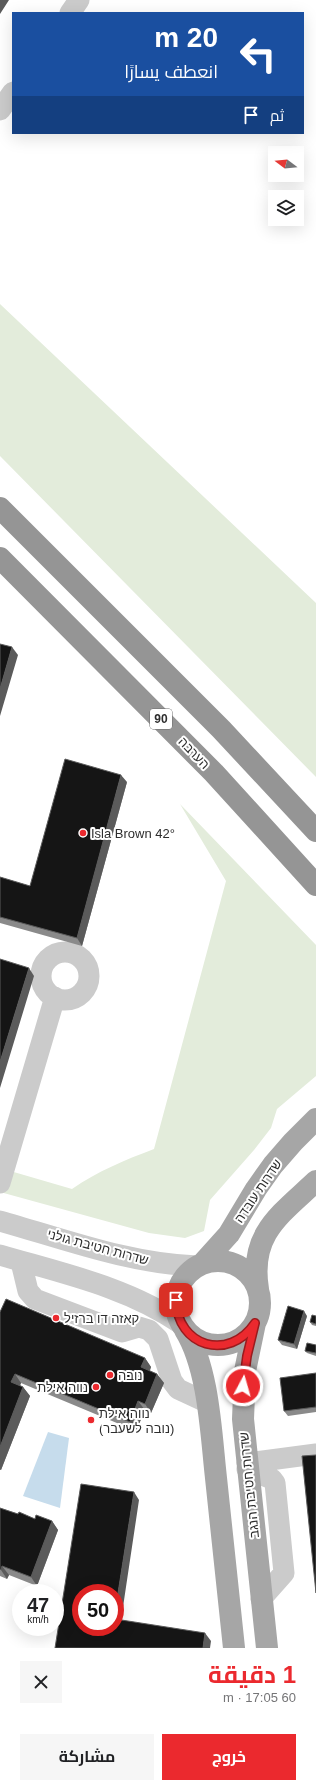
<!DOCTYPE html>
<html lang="ar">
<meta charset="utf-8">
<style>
body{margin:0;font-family:Helvetica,Cairo,Heebo,sans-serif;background:#f6f6f6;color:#202124;direction:rtl;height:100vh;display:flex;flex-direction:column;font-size:15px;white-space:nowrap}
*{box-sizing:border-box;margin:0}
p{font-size:13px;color:#757577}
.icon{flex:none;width:22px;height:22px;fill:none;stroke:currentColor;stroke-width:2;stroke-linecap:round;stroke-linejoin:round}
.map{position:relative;height:1648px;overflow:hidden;direction:ltr}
.side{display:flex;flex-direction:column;background:#fff;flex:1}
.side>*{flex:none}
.banner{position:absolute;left:12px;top:12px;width:292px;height:122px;border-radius:0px;box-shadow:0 4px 16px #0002;direction:rtl;background:#1a4fa0;color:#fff;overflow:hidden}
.needle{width:26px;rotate:286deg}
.tools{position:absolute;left:268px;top:146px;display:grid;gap:8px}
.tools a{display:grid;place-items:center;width:36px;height:36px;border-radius:0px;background:#fff;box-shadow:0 4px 16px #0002;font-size:20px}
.speed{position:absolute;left:12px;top:1584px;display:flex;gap:8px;font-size:20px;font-weight:700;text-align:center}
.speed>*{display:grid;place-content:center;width:52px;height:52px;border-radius:50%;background:#fff;box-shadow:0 4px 16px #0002;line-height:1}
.speed small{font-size:10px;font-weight:400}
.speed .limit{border:6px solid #d22;background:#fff;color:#111}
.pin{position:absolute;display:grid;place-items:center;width:34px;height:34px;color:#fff;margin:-17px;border-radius:8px;box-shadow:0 2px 6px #0006}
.me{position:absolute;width:44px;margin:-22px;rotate:6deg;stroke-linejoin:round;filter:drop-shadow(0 0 3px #0008)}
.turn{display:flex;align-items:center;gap:14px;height:84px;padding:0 20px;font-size:18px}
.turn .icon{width:52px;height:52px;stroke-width:2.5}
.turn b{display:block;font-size:28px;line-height:34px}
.then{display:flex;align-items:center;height:38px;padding:0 20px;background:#0003;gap:8px;font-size:15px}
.round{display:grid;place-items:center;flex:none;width:42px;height:42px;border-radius:0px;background:#f6f6f6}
.overview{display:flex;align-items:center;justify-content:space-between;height:68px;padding:0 20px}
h1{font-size:24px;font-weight:700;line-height:30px;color:#eb292e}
.action{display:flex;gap:8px;margin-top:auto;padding:8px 20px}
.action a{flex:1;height:46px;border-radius:0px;background:#eb292e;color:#fff;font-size:16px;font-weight:700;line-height:46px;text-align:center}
.action a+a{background:#f6f6f6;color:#202124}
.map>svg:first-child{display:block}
</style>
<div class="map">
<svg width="316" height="1648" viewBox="0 0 316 1648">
<rect width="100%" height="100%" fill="#fff"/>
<path fill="#e3ecdb" d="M 0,304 L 316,603 L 316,777 L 0,456 Z
M 180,804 L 316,945 L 316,1076 L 277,1109 L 271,1128 L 254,1150 L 210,1200 L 204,1231 L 185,1238 L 149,1233 L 0,1192 L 0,1168 L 72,1189 C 98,1171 125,1160 154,1149 L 226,881 Z"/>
<path fill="#c6dcec" d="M 48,1432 L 69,1438 L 60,1508 L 23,1496 Z"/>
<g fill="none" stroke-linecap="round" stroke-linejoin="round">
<path stroke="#cbcbcb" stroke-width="21" d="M 70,13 L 79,0
M 0,110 L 13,92
M41 976a24 24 0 1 1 48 0a24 24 0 1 1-48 0Z
M 0,1183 L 55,997
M 0,1221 C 64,1239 130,1264 197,1266
M 0,1255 C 61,1273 128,1287 181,1324
M 21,1262 L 28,1291 L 35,1299 L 122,1332 L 139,1327 L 149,1330 L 158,1339 L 172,1381 L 178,1389 L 206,1402
M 247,1463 L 316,1454
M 247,1469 L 272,1479 L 275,1483 L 284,1573 L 261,1599"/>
<path stroke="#a6a6a6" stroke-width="22" d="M176 1303a42 42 0 1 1 84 0a42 42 0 1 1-84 0Z
M 202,1264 L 229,1234 L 256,1189 L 273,1165 L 293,1142 L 316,1119
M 258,1289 C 249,1234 280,1215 316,1181
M 255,1323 L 245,1371 L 243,1419 L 267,1648
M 185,1330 C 209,1369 211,1434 216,1478 C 222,1535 228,1591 234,1648"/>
<path stroke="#959595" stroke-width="22" d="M 0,508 L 221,729 L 316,831
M 0,558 L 214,773 L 316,885"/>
</g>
<path fill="#8a8a8a" d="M 127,782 L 82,946 L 0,923 L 0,877 L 30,886 Z
M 0,1312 L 145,1358 L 151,1367 L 150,1371 L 157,1374 L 164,1383 L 151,1413 L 145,1410 L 136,1431 L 21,1383 L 20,1385 L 23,1387 L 30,1396 L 1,1470 L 0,1470 Z
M 307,1316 L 297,1349 L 282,1345 L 278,1340 Z
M 316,1316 L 316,1326 L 312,1325 L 310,1322 Z
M 316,1345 L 316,1356 L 307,1353 L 305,1351 Z
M 316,1373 L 316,1412 L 288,1416 L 284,1411 Z
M 0,1508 L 18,1514 L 35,1519 L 52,1521 L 58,1530 L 37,1586 L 9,1575 L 7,1579 L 0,1576 Z"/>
<path fill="#5b5b5b" d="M 0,0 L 9,0 L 0,14 Z
M 12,647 L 18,655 L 0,716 L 0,689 Z
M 121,775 L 127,782 L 82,946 L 77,938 Z
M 29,968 L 34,976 L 0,1088 L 0,1062 Z
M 304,1311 L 307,1316 L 297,1349 L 294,1344 Z
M 145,1358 L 151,1367 L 147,1376 L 141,1367 Z
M 15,1374 L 21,1383 L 18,1391 L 11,1382 Z
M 157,1374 L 164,1383 L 151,1413 L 145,1404 Z
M 23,1387 L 30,1396 L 1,1470 L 0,1469 L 0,1447 Z
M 138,1401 L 145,1410 L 136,1431 L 130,1422 Z
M 134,1492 L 139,1500 L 120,1627 L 115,1620 L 115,1612 Z
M 52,1521 L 58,1530 L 37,1586 L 31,1577 Z
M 2,1566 L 9,1575 L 7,1579 L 1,1570 Z
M 205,1633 L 211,1641 L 210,1648 L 203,1648 Z"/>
<path fill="#151515" stroke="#5b5b5b" d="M 0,644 L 12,647 L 0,689 Z
M 65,759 L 121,775 L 77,938 L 0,917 L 0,877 L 30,886 Z
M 0,959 L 29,968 L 0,1062 Z
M 6,1299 L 145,1358 L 141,1367 L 157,1374 L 145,1404 L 138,1401 L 130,1422 L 15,1374 L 11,1382 L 23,1387 L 0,1447 L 0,1312 Z
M 288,1306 L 304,1311 L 294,1344 L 278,1340 Z
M 312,1315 L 316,1316 L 316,1324 L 310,1322 Z
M 307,1343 L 316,1345 L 316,1353 L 305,1351 Z
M 316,1373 L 316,1407 L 284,1411 L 280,1378 Z
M 316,1455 L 316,1593 L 302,1456 Z
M 81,1484 L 134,1492 L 115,1612 L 115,1593 L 81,1593 L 81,1627 L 115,1627 L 115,1619 L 205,1633 L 203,1648 L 55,1648 Z
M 0,1508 L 18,1514 L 19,1512 L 35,1519 L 36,1515 L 52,1521 L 31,1577 L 2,1566 L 1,1570 L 0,1569 Z"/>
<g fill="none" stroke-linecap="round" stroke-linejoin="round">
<defs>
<path id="route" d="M 176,1300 C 177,1347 229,1362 255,1323 L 247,1356 L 243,1386"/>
</defs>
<use href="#route" stroke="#991b1e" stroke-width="10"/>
<use href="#route" stroke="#eb292e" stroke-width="7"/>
</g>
<g fill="#eb292e" stroke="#fff" stroke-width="1.5">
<circle cx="83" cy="833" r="4"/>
<circle cx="56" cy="1318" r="4"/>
<circle cx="110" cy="1375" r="4"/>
<circle cx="96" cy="1387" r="4"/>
<circle cx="91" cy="1420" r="4"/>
</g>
<g text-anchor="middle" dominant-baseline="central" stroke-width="4" stroke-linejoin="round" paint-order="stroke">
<rect fill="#fff" stroke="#6d6d6d" stroke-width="1" x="150" y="709" width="22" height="20" rx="3"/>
<g font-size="12" font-weight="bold" fill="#2e2e2e">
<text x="161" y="719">90</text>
</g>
<g font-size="13" fill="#2e2e2e" stroke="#fff">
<text transform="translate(194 753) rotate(46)">הערבה</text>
<text transform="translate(258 1191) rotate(-56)">שדרות עובדה</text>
<text transform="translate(98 1247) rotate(15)">שדרות חטיבת גולני</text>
<text transform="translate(249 1485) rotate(-96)">שדרות חטיבת הנגב</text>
</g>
<g font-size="13" fill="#2e2e2e" stroke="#fff" text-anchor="start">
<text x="91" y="833">Isla Brown 42°</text>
<text x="64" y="1318">קאזה דו ברזיל</text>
<text x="118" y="1375">נובה</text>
<text x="88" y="1387" text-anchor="end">נווה אילת</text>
<text x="99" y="1413">נווה אילת<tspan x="99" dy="15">(נובה לשעבר)</tspan></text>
</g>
</g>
</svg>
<div class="tools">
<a><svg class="needle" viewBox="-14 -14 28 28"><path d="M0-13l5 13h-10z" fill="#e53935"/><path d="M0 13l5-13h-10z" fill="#757577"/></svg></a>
<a><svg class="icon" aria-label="layers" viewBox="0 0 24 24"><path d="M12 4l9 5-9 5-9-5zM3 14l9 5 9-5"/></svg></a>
</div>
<div class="speed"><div>47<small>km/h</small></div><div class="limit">50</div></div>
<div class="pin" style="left:176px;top:1300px;background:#d93025"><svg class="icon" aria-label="arrive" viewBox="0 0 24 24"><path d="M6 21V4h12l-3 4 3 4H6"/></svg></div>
<svg class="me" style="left:243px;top:1386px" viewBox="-20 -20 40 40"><circle r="17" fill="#eb292e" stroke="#fff" stroke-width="3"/><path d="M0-11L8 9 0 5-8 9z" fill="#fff"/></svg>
<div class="banner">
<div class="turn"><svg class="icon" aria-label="left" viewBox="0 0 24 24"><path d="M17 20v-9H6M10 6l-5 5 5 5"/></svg><div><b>20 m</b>انعطف يسارًا</div></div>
<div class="then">ثم<svg class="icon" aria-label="arrive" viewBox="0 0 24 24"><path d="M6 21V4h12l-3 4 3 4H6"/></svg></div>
</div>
</div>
<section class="side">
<div class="overview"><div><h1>1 دقيقة</h1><p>60 m · 17:05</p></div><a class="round"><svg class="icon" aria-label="close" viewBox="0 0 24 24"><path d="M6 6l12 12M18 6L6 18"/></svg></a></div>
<div class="action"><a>خروج</a><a>مشاركة</a></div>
</section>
